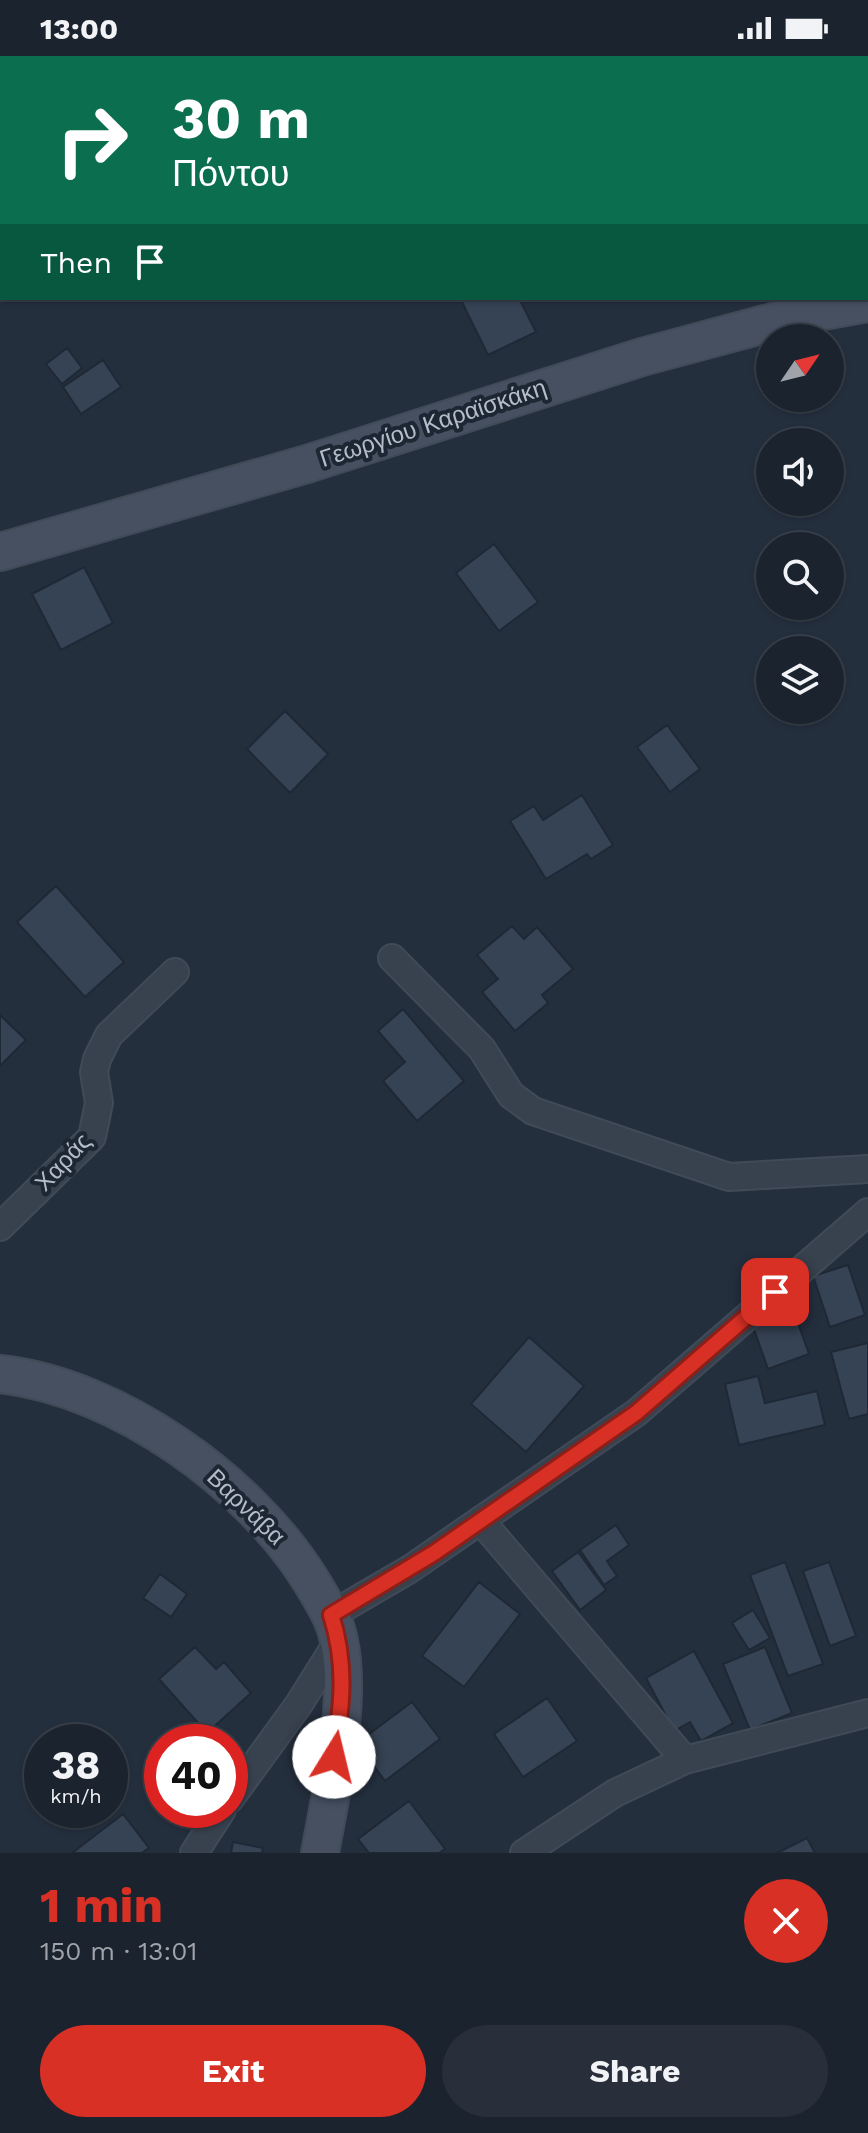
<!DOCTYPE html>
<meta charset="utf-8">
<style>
body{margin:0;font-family:"Work Sans",sans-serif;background:#282f3a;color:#f1f3f6;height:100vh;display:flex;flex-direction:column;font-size:30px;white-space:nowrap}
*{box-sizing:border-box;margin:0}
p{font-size:26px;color:#a0a4aa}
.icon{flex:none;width:44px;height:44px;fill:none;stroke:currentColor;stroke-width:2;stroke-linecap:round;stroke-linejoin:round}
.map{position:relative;height:1797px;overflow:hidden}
.side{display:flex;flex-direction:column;background:#1b232e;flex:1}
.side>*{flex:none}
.top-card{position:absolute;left:0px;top:0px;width:868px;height:244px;box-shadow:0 2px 6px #0004,0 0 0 2px #39404a;background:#0b6e4f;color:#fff;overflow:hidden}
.needle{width:52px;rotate:55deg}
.fabs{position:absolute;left:756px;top:268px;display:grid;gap:16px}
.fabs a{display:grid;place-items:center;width:88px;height:88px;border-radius:50%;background:#1b232e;box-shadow:0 2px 6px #0004,0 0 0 2px #39404a;font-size:40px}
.speed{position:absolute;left:24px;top:1668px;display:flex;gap:16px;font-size:40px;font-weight:700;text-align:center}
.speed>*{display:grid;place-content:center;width:104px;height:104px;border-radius:50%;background:#1b232e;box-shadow:0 2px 6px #0004,0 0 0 2px #39404a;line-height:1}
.speed small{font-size:20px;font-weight:400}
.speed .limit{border:12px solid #d22;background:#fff;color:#111}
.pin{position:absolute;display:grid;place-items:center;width:68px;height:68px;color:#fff;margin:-34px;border-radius:16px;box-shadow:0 4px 12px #0006}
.me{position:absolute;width:88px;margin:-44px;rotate:9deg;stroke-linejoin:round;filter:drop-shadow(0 0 6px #0008)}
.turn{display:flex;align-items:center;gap:28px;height:168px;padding:0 40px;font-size:36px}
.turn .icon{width:104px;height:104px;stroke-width:2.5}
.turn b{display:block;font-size:56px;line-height:68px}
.then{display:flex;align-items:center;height:76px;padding:0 40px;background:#0003;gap:16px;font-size:30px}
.round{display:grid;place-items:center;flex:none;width:84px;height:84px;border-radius:42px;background:#282f3a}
.overview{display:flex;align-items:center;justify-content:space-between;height:136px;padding:0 40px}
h1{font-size:48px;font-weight:700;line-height:60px;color:#d93025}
.primary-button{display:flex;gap:16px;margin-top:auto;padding:16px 40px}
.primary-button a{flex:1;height:92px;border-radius:48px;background:#d93025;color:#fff;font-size:32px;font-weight:700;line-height:92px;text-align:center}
.primary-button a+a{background:#282f3a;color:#f1f3f6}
.status{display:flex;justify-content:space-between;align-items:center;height:56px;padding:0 40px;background:#1b232e;direction:ltr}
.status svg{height:22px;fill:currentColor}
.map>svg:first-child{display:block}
</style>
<div class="status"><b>13:00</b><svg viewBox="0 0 49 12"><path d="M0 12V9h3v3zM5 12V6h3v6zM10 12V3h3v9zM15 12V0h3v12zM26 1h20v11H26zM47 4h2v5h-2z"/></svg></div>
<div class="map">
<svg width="868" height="1797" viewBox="0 0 868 1797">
<rect width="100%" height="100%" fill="#242f3e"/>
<path fill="#364354" stroke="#1f2835" stroke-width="2" d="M 460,242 L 519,242 L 536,276 L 488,299 Z
M 67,292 L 82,312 L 62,328 L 46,308 Z
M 103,304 L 121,331 L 81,358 L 63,331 Z
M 494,488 L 538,546 L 499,575 L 456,517 Z
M 84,511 L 113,567 L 61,594 L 32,538 Z
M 285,655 L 328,698 L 290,737 L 247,693 Z
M 667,669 L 700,713 L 670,736 L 637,691 Z
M 582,739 L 613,789 L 591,803 L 587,798 L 546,823 L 510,765 L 534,750 L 543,764 Z
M 56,830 L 124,906 L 85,941 L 17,866 Z
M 512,870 L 524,883 L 537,871 L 573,913 L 542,939 L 548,947 L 515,975 L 482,936 L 498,923 L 477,899 Z
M 403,953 L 464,1025 L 417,1065 L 383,1025 L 405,1006 L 378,975 Z
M 0,959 L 26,984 L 0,1010 Z
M 848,1209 L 865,1259 L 830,1271 L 813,1220 Z
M 792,1250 L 809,1298 L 768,1313 L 751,1265 Z
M 529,1281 L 584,1330 L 526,1396 L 471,1348 Z
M 868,1287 L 868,1358 L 849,1363 L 831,1296 Z
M 758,1320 L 765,1347 L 817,1335 L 825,1369 L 739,1389 L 725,1328 Z
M 616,1469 L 629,1489 L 607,1505 L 617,1520 L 604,1529 L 580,1494 Z
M 578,1496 L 606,1534 L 580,1554 L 552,1515 Z
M 785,1506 L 823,1608 L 788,1620 L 750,1519 Z
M 829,1506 L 856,1580 L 830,1590 L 803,1515 Z
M 160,1518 L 187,1538 L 171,1561 L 143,1542 Z
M 479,1526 L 520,1558 L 464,1631 L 422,1600 Z
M 753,1554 L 770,1582 L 749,1594 L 732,1567 Z
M 195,1591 L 216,1613 L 224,1606 L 251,1637 L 207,1677 L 159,1623 Z
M 765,1591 L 792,1657 L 750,1674 L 723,1608 Z
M 694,1595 L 733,1667 L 701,1685 L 690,1666 L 674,1675 L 646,1622 Z
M 547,1642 L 577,1685 L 523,1721 L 494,1678 Z
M 412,1646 L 440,1683 L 385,1725 L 357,1687 Z
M 409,1745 L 445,1793 L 439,1797 L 369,1797 L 358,1783 Z
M 123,1758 L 149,1792 L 142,1797 L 72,1797 Z
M 807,1782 L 815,1797 L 777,1797 Z
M 233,1786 L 263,1792 L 262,1797 L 231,1797 Z"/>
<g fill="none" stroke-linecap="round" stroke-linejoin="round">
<defs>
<path id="street" d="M 392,902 L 482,993 L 511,1039 L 533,1055 L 729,1121 L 868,1113
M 0,1171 L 92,1081 L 99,1047 L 94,1016 L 97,1003 L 109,979 L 175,916
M 481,1465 L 685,1704
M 331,1559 L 410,1513 L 636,1357 L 868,1156
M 230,1743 L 299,1648 L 339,1584
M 194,1797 L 222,1754
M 524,1797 L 615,1737 L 685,1704 L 868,1657"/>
<path id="secondary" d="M 236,2 L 242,0
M 0,205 L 2,201
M 0,496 L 307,408 L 642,301 L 795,260 L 868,247
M 0,1318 C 118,1331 250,1426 311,1525 C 323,1545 335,1563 339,1585 C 352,1645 331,1736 320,1797"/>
</defs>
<use href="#street" stroke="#414a57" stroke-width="30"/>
<use href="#secondary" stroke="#414a57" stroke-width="40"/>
<use href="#street" stroke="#38414e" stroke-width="26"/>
<use href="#secondary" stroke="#465061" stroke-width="36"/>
</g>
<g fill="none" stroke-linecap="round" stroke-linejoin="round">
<defs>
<path id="route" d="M 334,1701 C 342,1651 347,1608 331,1559 L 434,1497 L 636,1357 L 775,1236"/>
</defs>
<use href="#route" stroke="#8d1f18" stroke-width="20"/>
<use href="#route" stroke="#d93025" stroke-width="14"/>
</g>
<g text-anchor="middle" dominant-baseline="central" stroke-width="8" stroke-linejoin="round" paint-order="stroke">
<g font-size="24" fill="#b4bcc9" stroke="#1d2633">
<text transform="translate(433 367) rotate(-18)">Γεωργίου Καραϊσκάκη</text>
<text transform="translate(63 1106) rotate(-47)">Χαράς</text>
<text transform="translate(246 1451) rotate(44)">Βαρνάβα</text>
</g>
</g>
</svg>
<div class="fabs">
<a><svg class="needle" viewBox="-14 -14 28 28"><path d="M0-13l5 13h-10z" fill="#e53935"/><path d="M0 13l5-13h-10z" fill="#a0a4aa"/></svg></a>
<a><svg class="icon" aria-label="sound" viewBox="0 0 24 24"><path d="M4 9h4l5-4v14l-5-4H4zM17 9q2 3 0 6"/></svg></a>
<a><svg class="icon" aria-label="search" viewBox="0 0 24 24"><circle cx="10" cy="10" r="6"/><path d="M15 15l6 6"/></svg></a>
<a><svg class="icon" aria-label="layers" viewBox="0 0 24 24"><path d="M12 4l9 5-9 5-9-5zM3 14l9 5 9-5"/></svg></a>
</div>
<div class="speed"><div>38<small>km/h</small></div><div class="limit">40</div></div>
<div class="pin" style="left:775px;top:1236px;background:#d93025"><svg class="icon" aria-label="arrive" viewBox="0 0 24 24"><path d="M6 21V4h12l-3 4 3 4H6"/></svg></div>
<svg class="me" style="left:334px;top:1701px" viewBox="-20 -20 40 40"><circle r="19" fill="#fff"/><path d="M0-13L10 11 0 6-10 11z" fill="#d93025"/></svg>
<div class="top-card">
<div class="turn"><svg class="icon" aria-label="right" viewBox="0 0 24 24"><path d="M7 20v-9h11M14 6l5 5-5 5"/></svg><div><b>30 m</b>Πόντου</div></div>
<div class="then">Then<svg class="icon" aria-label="arrive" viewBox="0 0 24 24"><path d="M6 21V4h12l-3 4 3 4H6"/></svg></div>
</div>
</div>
<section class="side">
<div class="overview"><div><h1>1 min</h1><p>150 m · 13:01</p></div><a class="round" style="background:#d93025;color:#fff"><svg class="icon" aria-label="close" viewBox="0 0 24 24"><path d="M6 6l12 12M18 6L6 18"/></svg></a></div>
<div class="primary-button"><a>Exit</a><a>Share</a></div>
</section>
